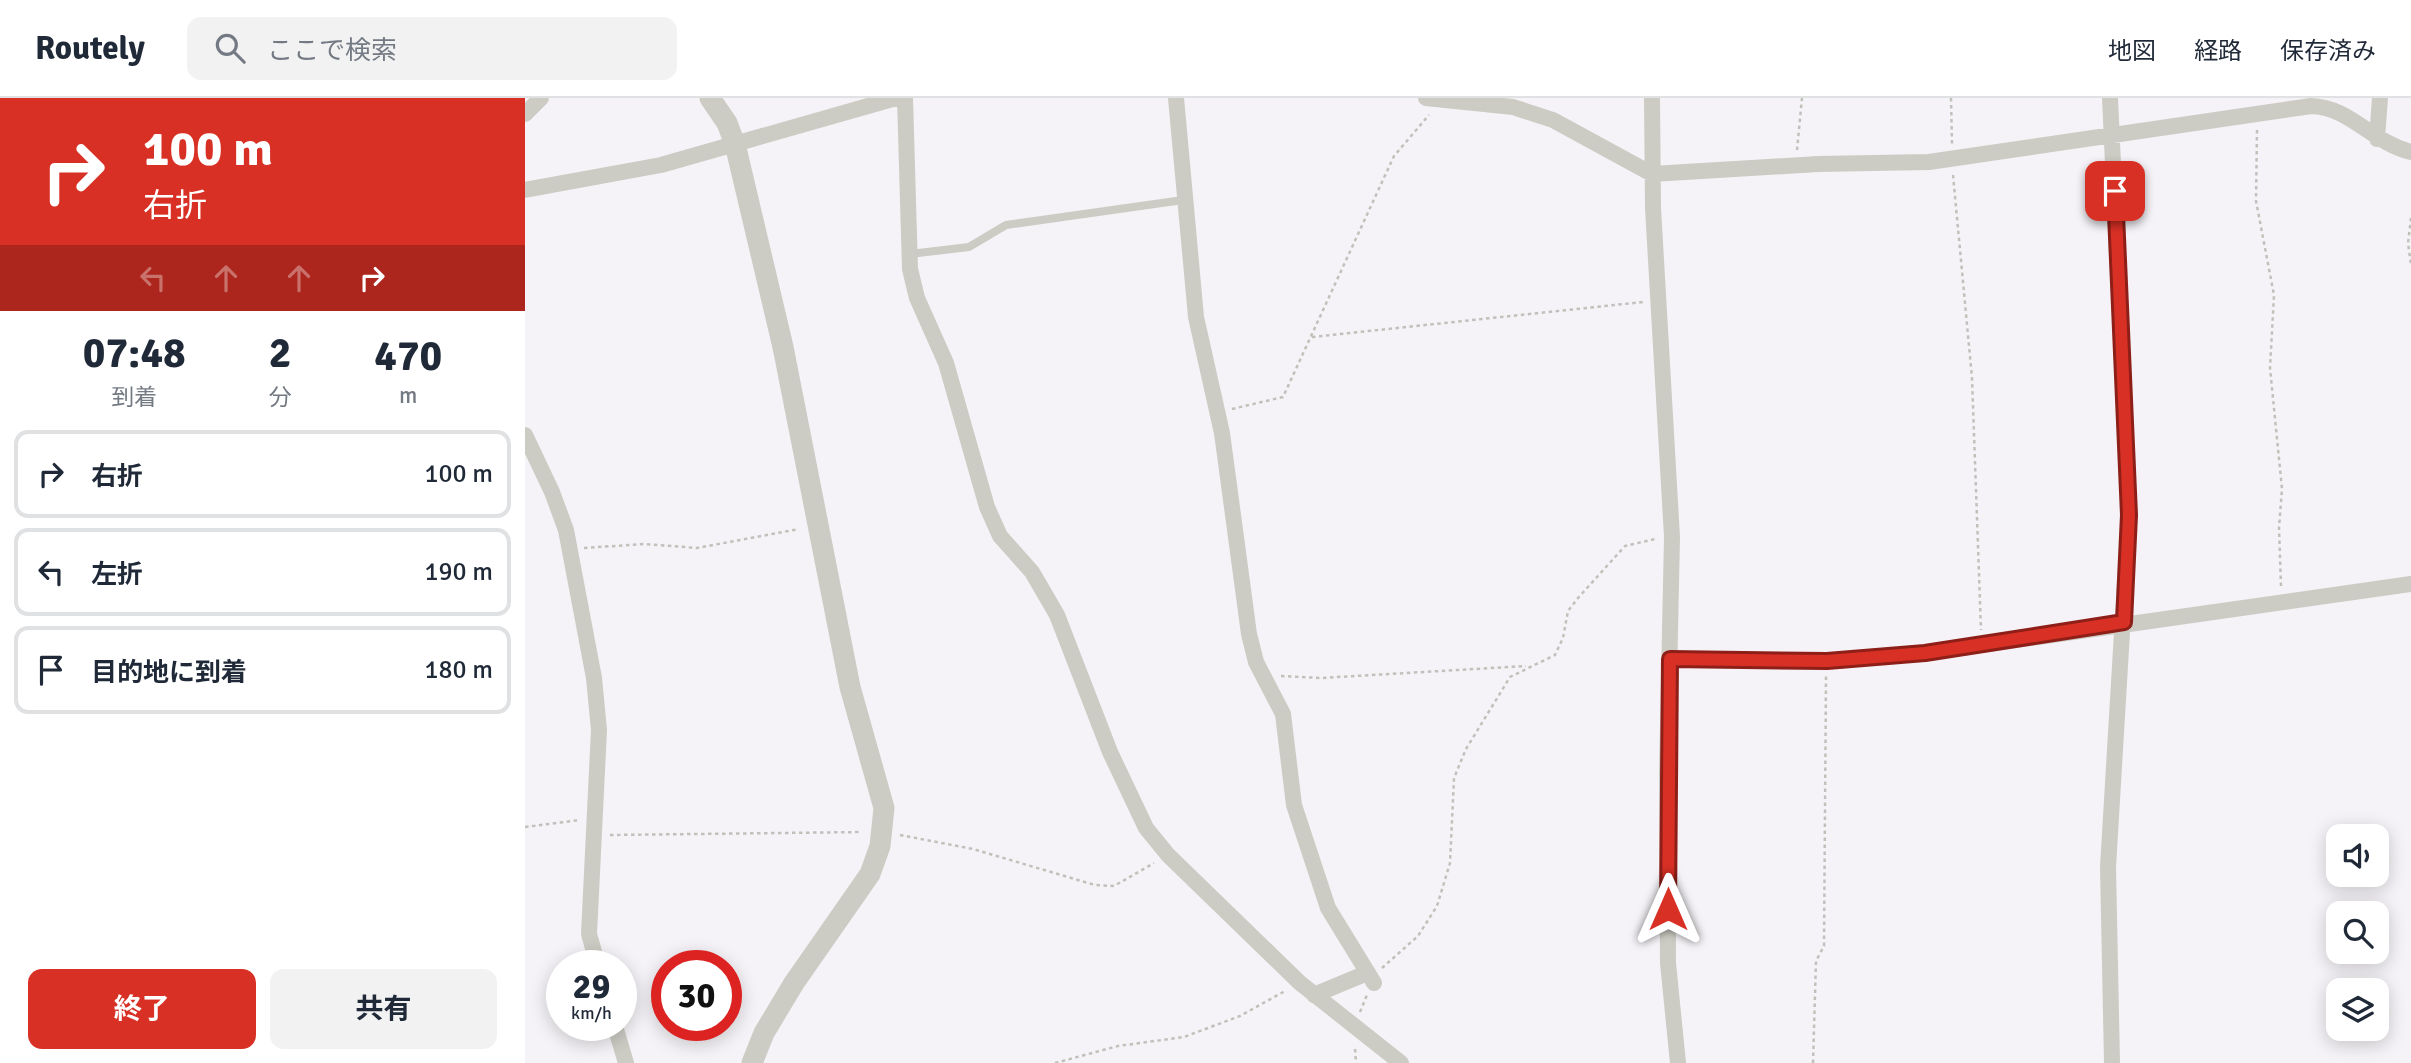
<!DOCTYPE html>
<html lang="ja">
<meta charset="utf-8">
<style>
body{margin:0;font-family:Signika,"Noto Sans JP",sans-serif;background:#f2f2f3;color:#1f2937;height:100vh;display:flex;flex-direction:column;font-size:26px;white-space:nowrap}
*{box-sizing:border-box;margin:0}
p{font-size:23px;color:#747a83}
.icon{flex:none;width:38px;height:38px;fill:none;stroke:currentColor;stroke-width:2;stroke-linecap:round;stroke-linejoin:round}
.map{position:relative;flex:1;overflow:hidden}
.drawer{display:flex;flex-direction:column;background:#fff;width:525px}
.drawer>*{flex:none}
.banner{background:#d93025;color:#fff;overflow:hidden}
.buttons{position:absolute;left:1801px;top:726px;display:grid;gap:14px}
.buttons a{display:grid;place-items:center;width:63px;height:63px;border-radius:14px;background:#fff;box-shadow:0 4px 18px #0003;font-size:35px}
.speed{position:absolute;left:21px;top:852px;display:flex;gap:14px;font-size:35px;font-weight:700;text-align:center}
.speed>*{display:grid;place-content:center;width:91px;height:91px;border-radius:50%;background:#fff;box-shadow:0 4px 18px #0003;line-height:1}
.speed small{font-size:18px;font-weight:400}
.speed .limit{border:10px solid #d22;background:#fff;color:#111}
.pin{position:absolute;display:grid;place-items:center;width:60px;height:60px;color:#fff;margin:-30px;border-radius:14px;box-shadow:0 4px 10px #0006}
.me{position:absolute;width:77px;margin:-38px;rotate:0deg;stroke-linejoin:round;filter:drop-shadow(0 0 5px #0008)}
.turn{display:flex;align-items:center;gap:24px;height:147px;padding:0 28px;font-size:32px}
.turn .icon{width:91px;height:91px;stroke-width:2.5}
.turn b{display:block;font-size:49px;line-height:60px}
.lanes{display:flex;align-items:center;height:66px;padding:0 28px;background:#0003;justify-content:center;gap:35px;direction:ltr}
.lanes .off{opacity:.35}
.eta{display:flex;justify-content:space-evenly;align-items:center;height:119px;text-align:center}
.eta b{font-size:42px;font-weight:700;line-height:49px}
.action{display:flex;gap:14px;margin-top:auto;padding:14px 28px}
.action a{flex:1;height:80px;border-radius:14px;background:#d93025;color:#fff;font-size:28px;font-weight:700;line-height:80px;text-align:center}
.action a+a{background:#f2f2f3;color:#1f2937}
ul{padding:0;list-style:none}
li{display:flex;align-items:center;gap:21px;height:88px;margin:0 14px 10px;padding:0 14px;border:4px solid #e0e1e3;border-radius:14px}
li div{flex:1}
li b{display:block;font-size:26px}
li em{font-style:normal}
header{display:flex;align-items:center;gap:42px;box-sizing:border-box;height:98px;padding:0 35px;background:#fff;border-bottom:2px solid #e0e1e3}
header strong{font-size:33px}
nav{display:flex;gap:38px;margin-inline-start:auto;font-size:24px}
.search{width:490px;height:63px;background:#f2f2f3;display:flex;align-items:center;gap:18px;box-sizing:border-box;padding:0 24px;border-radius:14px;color:#747a83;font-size:26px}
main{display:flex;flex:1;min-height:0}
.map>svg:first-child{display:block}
</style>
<header>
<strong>Routely</strong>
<div class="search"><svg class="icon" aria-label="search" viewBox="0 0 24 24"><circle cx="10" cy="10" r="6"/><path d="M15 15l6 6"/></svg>ここで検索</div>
<nav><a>地図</a><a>経路</a><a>保存済み</a></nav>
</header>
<main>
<section class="drawer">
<div class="banner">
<div class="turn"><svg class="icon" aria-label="right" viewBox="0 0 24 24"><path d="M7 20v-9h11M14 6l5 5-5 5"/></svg><div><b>100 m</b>右折</div></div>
<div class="lanes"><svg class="icon off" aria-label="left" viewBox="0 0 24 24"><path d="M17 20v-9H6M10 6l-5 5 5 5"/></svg><svg class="icon off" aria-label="ahead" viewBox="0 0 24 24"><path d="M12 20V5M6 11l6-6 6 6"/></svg><svg class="icon off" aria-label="ahead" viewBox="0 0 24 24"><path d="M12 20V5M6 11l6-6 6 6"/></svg><svg class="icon" aria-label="right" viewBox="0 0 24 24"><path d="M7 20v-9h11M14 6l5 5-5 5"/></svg></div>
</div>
<div class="eta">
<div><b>07:48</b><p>到着</p></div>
<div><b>2</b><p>分</p></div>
<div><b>470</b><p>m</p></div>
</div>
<ul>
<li><svg class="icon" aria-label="right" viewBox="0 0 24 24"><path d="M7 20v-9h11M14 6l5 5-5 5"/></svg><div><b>右折</b></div><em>100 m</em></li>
<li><svg class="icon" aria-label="left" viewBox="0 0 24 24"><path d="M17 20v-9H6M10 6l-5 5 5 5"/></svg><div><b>左折</b></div><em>190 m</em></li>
<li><svg class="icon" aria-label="arrive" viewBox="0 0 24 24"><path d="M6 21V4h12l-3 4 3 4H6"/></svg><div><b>目的地に到着</b></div><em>180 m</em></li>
</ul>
<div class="action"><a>終了</a><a>共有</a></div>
</section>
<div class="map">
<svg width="1886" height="965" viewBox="0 0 1886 965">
<rect width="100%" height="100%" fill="#f5f3f7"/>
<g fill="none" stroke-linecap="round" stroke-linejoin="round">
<path stroke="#c1c1bb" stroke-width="2.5" stroke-dasharray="3.5 3.5" stroke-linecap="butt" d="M 1426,0 L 1427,46
M 1732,32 L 1731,103 L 1749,197 L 1745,270 L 1757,391 L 1754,430 L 1756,488
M 1272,52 L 1277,0
M 1428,77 L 1447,280 L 1456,532
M 1886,120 L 1883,145 L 1886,167
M 787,239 L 1118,204
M 707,311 L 758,299 L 869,58 L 904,17
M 59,450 L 119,446 L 172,450 L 274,431
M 756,578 L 796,580 L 1001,568
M 0,729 L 55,722
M 85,737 L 337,734
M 375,737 L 448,751 L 570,787 L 589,788 L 629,765
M 857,870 L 893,838 L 912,808 L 925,765 L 929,680 L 941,651 L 985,579 L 1030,557 L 1038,540 L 1043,513 L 1053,500 L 1100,448 L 1130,441
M 835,914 L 842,897
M 830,951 L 831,965
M 530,965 L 593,948 L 659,939 L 715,918 L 760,893
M 1288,965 L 1291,863 L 1299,848 L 1301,577"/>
<path stroke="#ccccc4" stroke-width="8" d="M 385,156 L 444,149 L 481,127 L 658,102"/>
<path stroke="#ccccc4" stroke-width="16" d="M 380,0 L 385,171 L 392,200 L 421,265 L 462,409 L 475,438 L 507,474 L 532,517 L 585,654 L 621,730 L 643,757 L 775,885 L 876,965
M 651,0 L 671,219 L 697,335 L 724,536 L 731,564 L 758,616 L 769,707 L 803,810 L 849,885
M 901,0 L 988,9 L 1028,22 L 1127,76 L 1293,66 L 1404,64 L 1786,8 C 1825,9 1846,44 1886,54
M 1127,0 L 1128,110 L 1147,439 L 1142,674 L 1143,865 L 1153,965
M 1585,0 L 1604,417 L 1583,769 L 1587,965
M 0,16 L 16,0
M 1852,41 L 1855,0
M 0,92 L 136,67 L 371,0
M 0,337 L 27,394 L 41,432 L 69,580 L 74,632 L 64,836 L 73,868
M 1145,561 L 1302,563 L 1400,555 L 1886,486
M 789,897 L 842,875
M 90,928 L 101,965"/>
<path stroke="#ccccc4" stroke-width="21" d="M 185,0 L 202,25 L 210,46 L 258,249 L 325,589 L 359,710 L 355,748 L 345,776 L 269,885 L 239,935 L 227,965"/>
</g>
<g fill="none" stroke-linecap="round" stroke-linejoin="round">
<defs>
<path id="route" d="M 1143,811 L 1145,561 L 1302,563 L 1400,555 L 1599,524 L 1604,417 L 1590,93"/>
</defs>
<use href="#route" stroke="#8d1f18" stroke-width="18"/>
<use href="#route" stroke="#d93025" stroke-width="12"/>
</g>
</svg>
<div class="buttons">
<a><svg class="icon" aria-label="sound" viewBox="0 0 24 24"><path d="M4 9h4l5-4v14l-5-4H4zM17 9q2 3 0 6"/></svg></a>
<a><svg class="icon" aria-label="search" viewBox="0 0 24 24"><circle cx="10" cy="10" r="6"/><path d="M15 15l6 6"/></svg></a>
<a><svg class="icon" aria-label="layers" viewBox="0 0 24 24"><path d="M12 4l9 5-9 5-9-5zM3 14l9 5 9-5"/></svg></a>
</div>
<div class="speed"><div>29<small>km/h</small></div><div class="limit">30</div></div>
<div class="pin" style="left:1590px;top:93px;background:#d93025"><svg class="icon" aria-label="arrive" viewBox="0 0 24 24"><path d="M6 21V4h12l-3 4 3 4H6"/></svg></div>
<svg class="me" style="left:1143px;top:811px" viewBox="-20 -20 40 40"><path d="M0-17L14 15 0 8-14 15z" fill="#d93025" stroke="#fff" stroke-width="4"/></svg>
</div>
</main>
